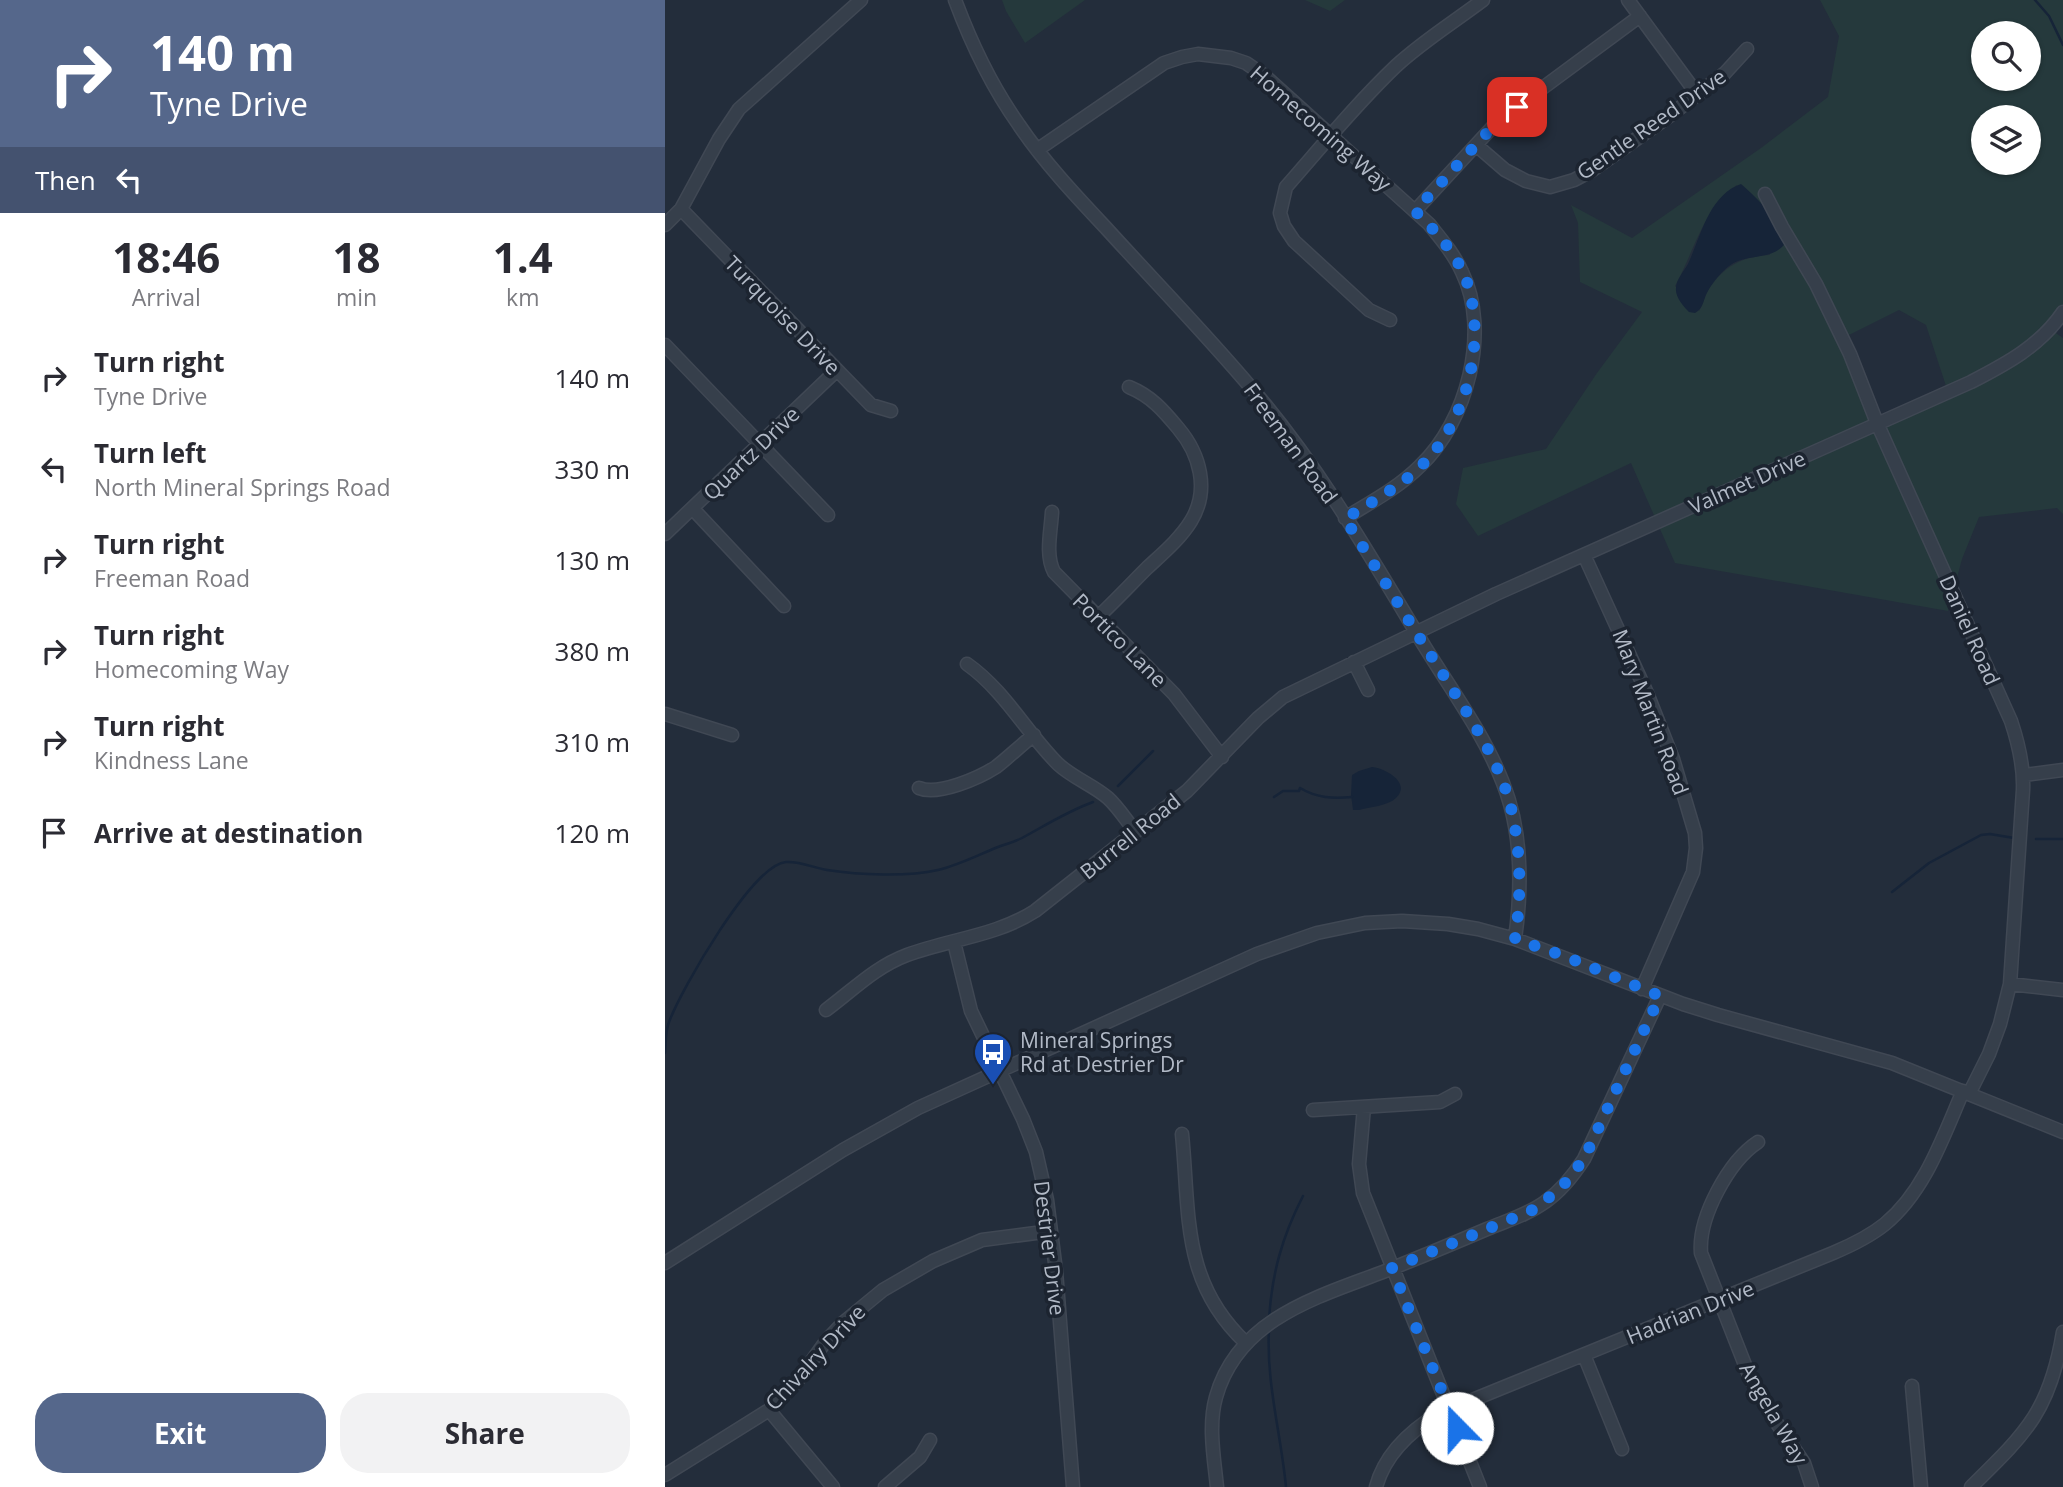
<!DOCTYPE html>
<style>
body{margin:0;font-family:"Open Sans",sans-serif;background:#f2f2f3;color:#2b2b33;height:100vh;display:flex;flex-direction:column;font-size:26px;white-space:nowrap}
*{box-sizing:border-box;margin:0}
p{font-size:23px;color:#7c7c81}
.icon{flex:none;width:38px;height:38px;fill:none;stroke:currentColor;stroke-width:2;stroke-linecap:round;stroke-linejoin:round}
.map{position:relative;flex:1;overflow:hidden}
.sheet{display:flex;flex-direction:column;background:#fff;width:665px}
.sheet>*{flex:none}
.hud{background:#55678b;color:#fff;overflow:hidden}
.tools{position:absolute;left:1306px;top:21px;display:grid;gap:14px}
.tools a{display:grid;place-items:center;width:70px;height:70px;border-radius:50%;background:#fff;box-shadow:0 2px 5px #0004;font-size:35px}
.pin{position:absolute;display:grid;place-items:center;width:60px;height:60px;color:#fff;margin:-30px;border-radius:14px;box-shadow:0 4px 10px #0006}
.me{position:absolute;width:77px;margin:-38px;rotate:338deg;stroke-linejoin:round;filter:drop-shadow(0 0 5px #0008)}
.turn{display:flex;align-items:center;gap:24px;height:147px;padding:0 35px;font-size:32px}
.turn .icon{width:91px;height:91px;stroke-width:2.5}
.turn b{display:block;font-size:49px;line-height:60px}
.then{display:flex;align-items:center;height:66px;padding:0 35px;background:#0003;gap:14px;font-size:26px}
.eta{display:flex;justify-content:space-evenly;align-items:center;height:119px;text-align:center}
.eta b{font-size:42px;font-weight:700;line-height:49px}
.action{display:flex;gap:14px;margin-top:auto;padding:14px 35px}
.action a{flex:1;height:80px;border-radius:28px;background:#55678b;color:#fff;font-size:28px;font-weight:700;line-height:80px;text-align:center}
.action a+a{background:#f2f2f3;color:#2b2b33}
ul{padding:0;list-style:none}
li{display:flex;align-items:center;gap:21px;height:91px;padding:0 35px}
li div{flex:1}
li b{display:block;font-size:26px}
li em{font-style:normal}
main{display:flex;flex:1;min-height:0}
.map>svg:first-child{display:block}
</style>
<main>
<section class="sheet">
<div class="hud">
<div class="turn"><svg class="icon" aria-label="right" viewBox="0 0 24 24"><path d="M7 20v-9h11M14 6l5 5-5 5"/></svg><div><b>140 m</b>Tyne Drive</div></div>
<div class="then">Then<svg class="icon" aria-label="left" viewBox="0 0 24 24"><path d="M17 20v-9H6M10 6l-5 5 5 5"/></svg></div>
</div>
<div class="eta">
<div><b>18:46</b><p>Arrival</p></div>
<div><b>18</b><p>min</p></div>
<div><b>1.4</b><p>km</p></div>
</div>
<ul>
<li><svg class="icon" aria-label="right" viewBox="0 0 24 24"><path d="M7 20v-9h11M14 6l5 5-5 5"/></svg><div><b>Turn right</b><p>Tyne Drive</p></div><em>140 m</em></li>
<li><svg class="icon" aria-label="left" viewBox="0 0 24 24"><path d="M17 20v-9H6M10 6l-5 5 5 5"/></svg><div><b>Turn left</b><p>North Mineral Springs Road</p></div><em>330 m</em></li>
<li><svg class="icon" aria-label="right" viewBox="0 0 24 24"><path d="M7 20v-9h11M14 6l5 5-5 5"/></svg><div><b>Turn right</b><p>Freeman Road</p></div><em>130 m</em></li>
<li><svg class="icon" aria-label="right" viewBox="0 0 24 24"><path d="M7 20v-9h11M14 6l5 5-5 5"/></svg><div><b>Turn right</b><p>Homecoming Way</p></div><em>380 m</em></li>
<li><svg class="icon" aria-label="right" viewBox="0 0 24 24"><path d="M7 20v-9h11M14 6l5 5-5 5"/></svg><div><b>Turn right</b><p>Kindness Lane</p></div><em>310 m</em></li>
<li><svg class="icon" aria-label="arrive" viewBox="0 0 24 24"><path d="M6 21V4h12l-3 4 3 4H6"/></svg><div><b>Arrive at destination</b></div><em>120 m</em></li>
</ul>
<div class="action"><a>Exit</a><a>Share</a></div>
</section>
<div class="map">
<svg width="1398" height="1487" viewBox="0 0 1398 1487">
<rect width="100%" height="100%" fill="#232d3b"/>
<path fill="#25393c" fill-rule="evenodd" d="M 337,0 L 420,0 L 360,43 L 341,11 Z
M 640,0 L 680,0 L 665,11 Z
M 1155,0 L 1398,0 L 1398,318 L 1388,331 L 1398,338 L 1398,514 L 1392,508 L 1314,517 L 1297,559 L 1283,611 L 1010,563 L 966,463 L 813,536 L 791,504 L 798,468 L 881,449 L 932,373 L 977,312 L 915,282 L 913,223 L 906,205 L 967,238 L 1096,148 L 1163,97 L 1174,36 ZM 1318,33 L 1363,33 L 1363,79 L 1318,79 ZM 1318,117 L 1363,117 L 1363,163 L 1318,163 ZM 1072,185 L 1105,255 C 1077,256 1058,267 1043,290 C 1039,297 1038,305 1034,311 L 1010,286 C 1029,252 1038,209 1072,185 ZM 1234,310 L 1261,325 L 1282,389 L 1215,420 L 1180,337 Z"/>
<path fill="#162438" d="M 1076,184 C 1093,199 1118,222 1119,245 C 1105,261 1081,253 1064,266 C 1056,272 1048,282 1043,291 C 1038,299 1039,308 1030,313 L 1024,312 C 1018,306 1010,297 1011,288 C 1011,280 1019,271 1023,264 C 1036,236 1044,195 1076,184 Z
M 707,767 C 720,768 747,783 731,798 C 723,806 704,807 694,810 L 688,810 L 686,795 L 687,775 L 694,771 Z"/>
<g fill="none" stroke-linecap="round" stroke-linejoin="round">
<path stroke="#162438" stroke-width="2.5" d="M 1370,0 L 1384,16 L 1398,45
M 453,786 L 488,751
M 609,797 L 618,791 L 634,791 L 635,788 C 652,798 668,799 687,797
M 1371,839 L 1398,839
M 1227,892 L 1264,863 L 1316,835 L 1325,834 L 1349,838
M 0,1053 C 1,1043 0,1032 4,1022 C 16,990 87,865 121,862 C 135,861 149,868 162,870 C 194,875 242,877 273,870 C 294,865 313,855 333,847 C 341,844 349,842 357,838 C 381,825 403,811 428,802
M 604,1319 C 607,1273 617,1237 638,1196
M 604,1329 C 601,1383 616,1434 621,1487"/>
<defs>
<path id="minor" d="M 290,0 C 306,43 327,87 354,125 C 379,162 410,195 441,228 C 490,282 541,334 588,390 C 655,468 707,559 760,647 C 787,691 819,734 838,783 C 857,831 857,889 850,939
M 963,0 L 1032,94
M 811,145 L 840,170 L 861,181 L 885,187 L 909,180 L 926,171 L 1007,114 L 1060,73 L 1082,49
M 372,150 L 499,63 L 517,57 L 533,54 L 566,58 L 581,63 L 600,76 L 764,224 C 776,239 789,254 797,272 C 826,331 802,422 755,466 C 733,488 706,502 680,518
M 1100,194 L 1117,227 L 1151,284 L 1185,354 L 1212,423 L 1346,721 C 1354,745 1359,766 1358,790 L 1345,984 L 1335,1024 L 1324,1054 L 1304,1094
M 16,209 L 206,405 L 226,411
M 750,211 L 833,121 L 975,16
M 0,225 L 16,209 L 54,139 L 74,109 L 196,0
M 725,320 L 704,310 L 629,241 L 619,226 L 615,213 L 621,187 C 657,146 692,103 731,66 C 758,41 789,22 818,0
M 0,345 L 163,515
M 28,509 L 119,606
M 387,512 C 386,531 380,555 389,572 L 509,694 L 557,757
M 0,534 L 172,370
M 919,555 L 982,693 L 1008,759 L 1030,833 L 1031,848 L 1028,872 L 977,989
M 433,617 C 450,601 466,584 482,568 C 497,554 515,539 526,521 C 545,490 535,454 513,428 C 498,410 486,396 464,387
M 689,662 L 703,690
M 302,664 C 340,691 361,732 393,764 C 408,778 428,785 443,798 C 453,807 461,820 470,831
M 0,714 L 67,735
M 1359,775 L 1398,770
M 254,788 C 273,796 314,778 331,767 C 344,757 356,745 369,735
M 289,942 L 306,1011 L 358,1119 L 371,1152 L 382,1200 L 391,1271 L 408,1487
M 1345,984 L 1398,990
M 161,1010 C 188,990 210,967 242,955 C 285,939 331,936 370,911 L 522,791 L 593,718 L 618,697 L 831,594 L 1306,382 C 1341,364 1375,346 1398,312
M 699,1107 L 694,1164 L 698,1193 L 815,1487
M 648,1110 L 775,1102 L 790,1094
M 517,1134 C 525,1215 516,1282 581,1343
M 1093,1142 C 1064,1161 1033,1217 1036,1253 L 1084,1375 L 1105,1413 L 1139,1463 L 1147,1487
M 0,1263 L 178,1150 L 253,1108 L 592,954 L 652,933 L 700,923 L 737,921 L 783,924 L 813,929 L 850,939 L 1018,1004 L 1053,1015 L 1227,1063 L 1398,1132
M 919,1355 L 957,1449
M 1247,1386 L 1256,1487
M 104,1410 L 168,1487
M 0,1475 L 104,1410 L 133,1380 L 161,1341 L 179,1322 L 218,1290 L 268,1261 L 317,1240 L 386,1231
M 220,1487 L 255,1457 L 265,1440
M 552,1487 C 549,1458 543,1425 551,1397 C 573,1319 652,1297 718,1272 C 753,1258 787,1244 822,1229 C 841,1221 862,1215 880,1202 C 896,1191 908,1176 919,1159 L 995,996
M 711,1487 C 720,1454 745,1431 773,1414 L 1168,1253 C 1187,1245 1204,1237 1220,1224 C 1260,1191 1278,1137 1298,1091
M 1306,1487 C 1361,1433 1385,1411 1398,1332"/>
</defs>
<use href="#minor" stroke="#404854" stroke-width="15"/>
<use href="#minor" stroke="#363f4b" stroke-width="12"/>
</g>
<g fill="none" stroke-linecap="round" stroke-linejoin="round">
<path stroke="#1a73e8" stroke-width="12" stroke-dasharray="0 21.6" d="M 792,1428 L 727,1268 L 866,1211 L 896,1188 L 919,1159 L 995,996 L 902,957 L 850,939 C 857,894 856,844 844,800 C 830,753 800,710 774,668 C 742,619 712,568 680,519 C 706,502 733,488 755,467 C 803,422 824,336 799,274 C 788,250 769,229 750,211 L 833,121 L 852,107"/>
</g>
<defs>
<symbol id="bus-pin" viewBox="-11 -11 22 30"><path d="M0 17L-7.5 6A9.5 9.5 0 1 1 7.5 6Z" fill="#1a4fb4" stroke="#1c2430"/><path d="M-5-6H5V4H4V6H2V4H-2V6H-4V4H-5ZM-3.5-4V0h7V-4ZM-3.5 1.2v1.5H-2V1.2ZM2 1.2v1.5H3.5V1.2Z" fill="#fff"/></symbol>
</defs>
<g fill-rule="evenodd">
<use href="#bus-pin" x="306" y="1030" width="44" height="60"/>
</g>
<g text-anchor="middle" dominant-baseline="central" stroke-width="7" stroke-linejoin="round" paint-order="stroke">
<g font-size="21" fill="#b2bac7" stroke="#1c2430">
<text transform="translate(986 124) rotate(-35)">Gentle Reed Drive</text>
<text transform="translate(656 128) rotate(41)">Homecoming Way</text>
<text transform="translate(118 315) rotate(46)">Turquoise Drive</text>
<text transform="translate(626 443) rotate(54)">Freeman Road</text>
<text transform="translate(86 453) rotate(-44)">Quartz Drive</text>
<text transform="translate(1082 482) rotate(-24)">Valmet Drive</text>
<text transform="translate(1305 630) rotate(66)">Daniel Road</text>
<text transform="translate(455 640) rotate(45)">Portico Lane</text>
<text transform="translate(986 712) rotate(69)">Mary Martin Road</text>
<text transform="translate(465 836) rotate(-39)">Burrell Road</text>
<text transform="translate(385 1248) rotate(83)">Destrier Drive</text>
<text transform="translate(1025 1312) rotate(-22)">Hadrian Drive</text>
<text transform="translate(150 1357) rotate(-47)">Chivalry Drive</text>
<text transform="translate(1109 1413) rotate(60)">Angela Way</text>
</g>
<g font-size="21" fill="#b2bac7" stroke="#1c2430" text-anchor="start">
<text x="355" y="1040">Mineral Springs<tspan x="355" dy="24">Rd at Destrier Dr</tspan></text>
</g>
</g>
</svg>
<div class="tools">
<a><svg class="icon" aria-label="search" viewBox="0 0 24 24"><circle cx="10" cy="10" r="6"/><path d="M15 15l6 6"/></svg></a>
<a><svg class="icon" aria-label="layers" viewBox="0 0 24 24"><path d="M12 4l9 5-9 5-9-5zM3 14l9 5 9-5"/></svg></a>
</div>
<div class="pin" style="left:852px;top:107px;background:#d93025"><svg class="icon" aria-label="arrive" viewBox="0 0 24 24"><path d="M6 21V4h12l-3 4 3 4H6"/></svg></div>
<svg class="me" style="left:792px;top:1428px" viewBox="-20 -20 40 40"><circle r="19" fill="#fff"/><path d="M0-13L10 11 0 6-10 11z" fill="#1a73e8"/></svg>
</div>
</main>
